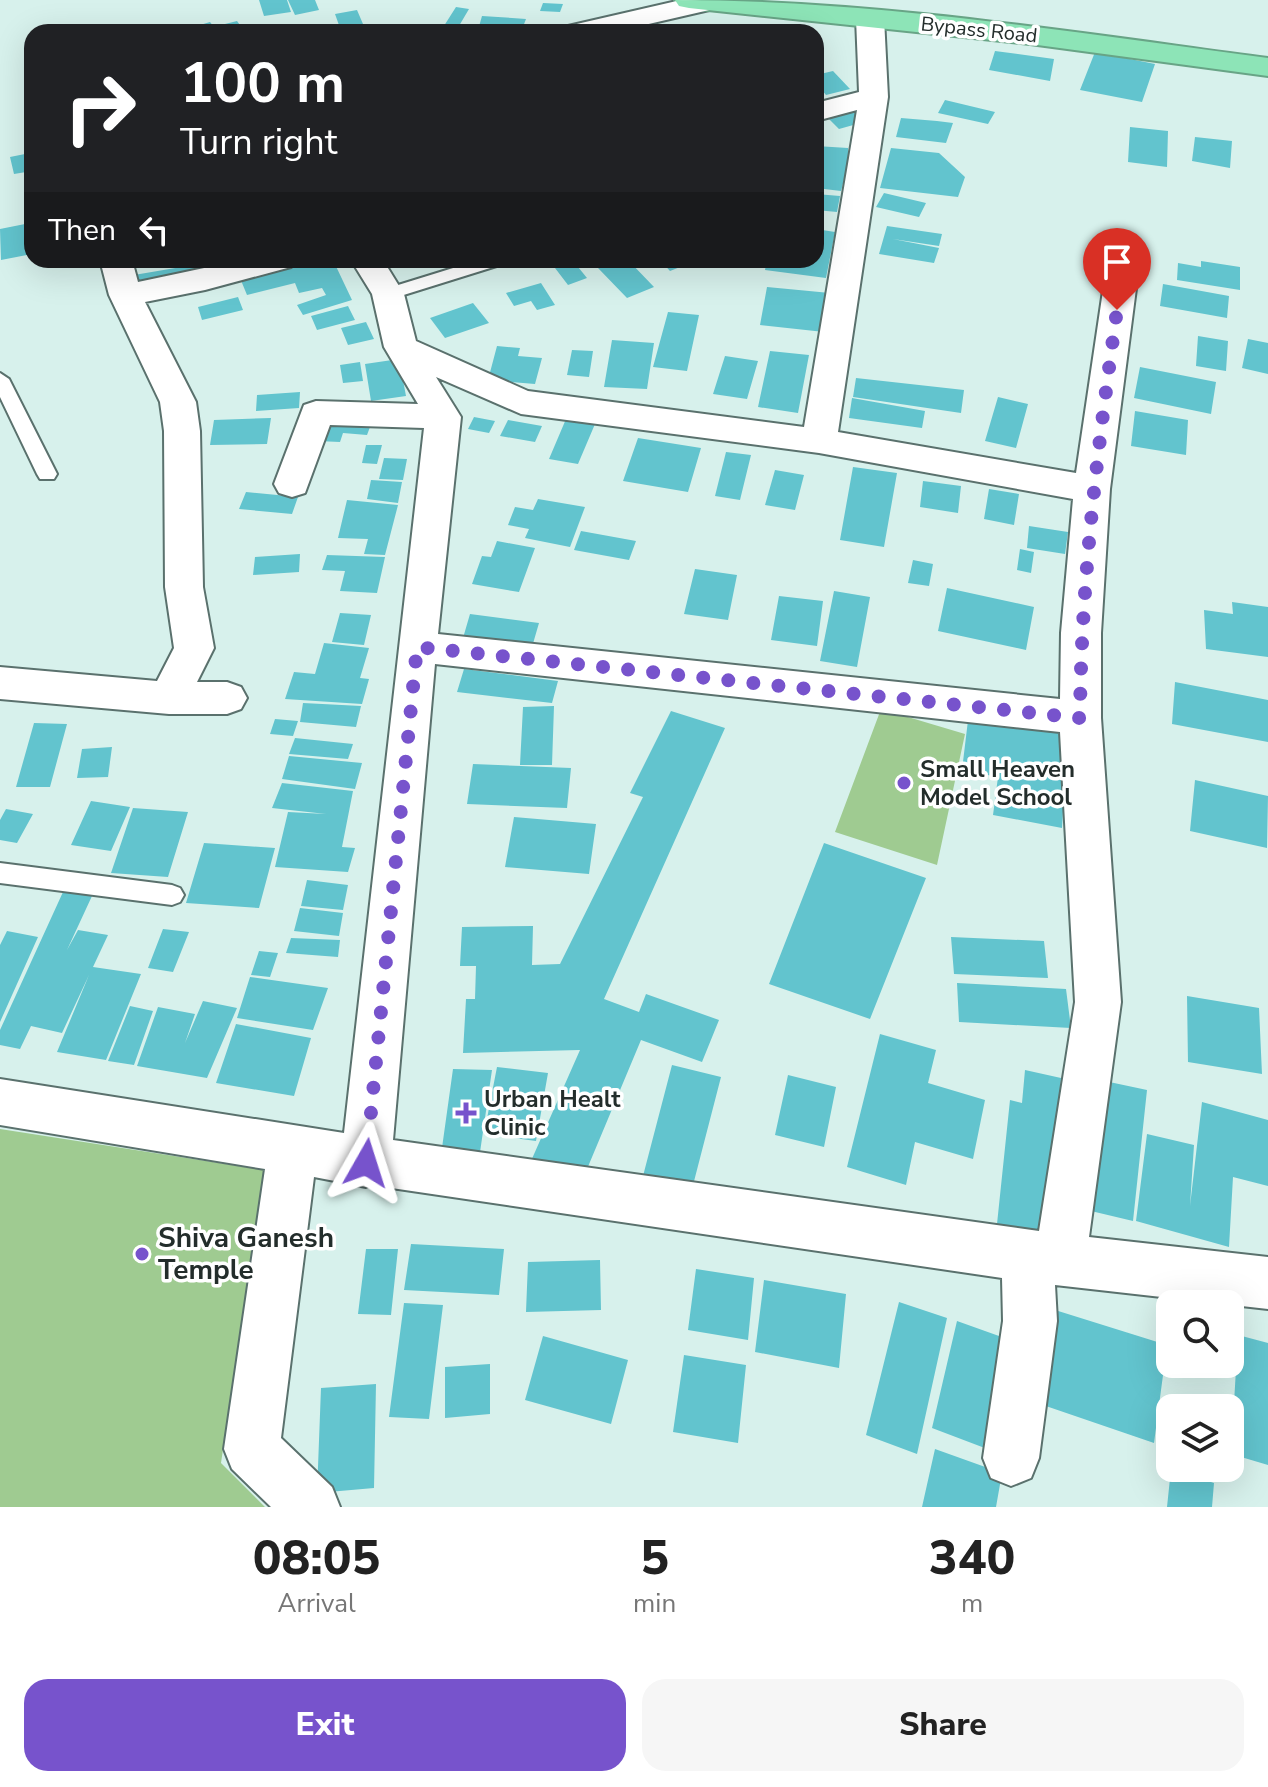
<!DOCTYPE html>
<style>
body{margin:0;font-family:"Nunito Sans",sans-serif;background:#f6f6f6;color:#222;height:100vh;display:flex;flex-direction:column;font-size:30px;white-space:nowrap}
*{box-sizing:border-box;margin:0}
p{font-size:26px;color:#767676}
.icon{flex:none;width:44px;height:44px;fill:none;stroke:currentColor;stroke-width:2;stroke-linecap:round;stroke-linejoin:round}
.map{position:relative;height:1507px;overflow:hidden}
.panel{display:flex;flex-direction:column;background:#fff;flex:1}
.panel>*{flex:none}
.banner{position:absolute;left:24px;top:24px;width:800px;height:244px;border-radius:24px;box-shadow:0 8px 32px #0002;background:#202124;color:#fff;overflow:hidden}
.buttons{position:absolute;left:1156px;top:1290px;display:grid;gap:16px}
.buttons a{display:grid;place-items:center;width:88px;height:88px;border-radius:16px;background:#fff;box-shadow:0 8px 32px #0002;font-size:40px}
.pin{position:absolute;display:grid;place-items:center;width:68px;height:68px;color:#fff;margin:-82px -34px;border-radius:50% 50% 50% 0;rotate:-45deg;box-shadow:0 0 8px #0007}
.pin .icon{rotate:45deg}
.me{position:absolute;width:88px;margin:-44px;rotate:6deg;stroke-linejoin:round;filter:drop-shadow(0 0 6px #0008)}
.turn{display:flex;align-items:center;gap:28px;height:168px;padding:0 24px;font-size:36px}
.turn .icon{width:104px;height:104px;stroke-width:2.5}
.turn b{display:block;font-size:56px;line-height:68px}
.then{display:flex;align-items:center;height:76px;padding:0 24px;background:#0003;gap:16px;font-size:30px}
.eta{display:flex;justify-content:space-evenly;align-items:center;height:136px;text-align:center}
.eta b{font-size:48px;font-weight:800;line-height:56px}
.cta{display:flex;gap:16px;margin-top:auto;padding:16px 24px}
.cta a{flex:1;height:92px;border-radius:24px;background:#7753cc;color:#fff;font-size:32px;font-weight:800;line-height:92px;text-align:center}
.cta a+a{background:#f6f6f6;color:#222}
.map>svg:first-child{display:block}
</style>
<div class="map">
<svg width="1268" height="1507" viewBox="0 0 1268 1507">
<rect width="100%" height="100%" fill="#d7f1ec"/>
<path fill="#9fcb91" d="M 881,709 L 965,734 L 937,865 L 835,832 Z
M 0,1129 L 264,1170 L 221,1463 L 265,1507 L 0,1507 Z"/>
<path fill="#62c4ce" d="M 259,0 L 287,0 L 291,12 L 264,16 Z
M 288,0 L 315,0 L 319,10 L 295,15 Z
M 543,3 L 563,4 L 560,12 L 540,11 Z
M 456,7 L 469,9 L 456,31 L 442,29 Z
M 357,10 L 363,24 L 340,28 L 335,14 Z
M 482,16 L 512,18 L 526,19 L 521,32 L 478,30 Z
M 237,21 L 245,32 L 221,32 L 217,26 Z
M 210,22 L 218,32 L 193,32 L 190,28 Z
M 995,51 L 1054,59 L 1050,81 L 989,70 Z
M 1095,52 L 1155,64 L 1142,102 L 1080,90 Z
M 833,71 L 850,89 L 826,95 L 816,83 L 816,75 Z
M 945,100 L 995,112 L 988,124 L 938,113 Z
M 854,111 L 864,122 L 839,129 L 828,118 Z
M 901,118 L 937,121 L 953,123 L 946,143 L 896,137 Z
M 1130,127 L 1168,131 L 1167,167 L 1128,162 Z
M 1195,137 L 1232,141 L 1230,168 L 1192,161 Z
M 816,146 L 848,148 L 849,161 L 841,191 L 816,188 Z
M 891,148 L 939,153 L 965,177 L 958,197 L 880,188 Z
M 30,153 L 32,171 L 14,174 L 10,157 Z
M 884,193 L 926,203 L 919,217 L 876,207 Z
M 816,194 L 840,196 L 837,212 L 816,210 Z
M 30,223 L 32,254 L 1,260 L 0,229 Z
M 887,226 L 942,234 L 939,246 L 893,239 L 939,248 L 934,263 L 879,254 Z
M 816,229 L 835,232 L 826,278 L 765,270 L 767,260 L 816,260 Z
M 316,260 L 333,260 L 352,300 L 303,315 L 297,305 L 326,295 L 322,288 L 299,293 L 295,283 L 247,295 L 240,278 Z
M 618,260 L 628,260 L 654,287 L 627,298 L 598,268 Z
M 660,260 L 698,260 L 670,271 Z
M 1201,261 L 1240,267 L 1240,290 L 1177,280 L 1178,263 L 1201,267 Z
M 574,262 L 587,278 L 568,285 L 555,268 Z
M 199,264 L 201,277 L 135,288 L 134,275 Z
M 541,283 L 555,305 L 537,310 L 531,301 L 514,306 L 506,293 Z
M 1163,284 L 1229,296 L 1227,318 L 1160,306 Z
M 767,287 L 830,293 L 824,332 L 760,325 Z
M 238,297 L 243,310 L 202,320 L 198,307 Z
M 473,303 L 489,323 L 445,338 L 430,318 Z
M 348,306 L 355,320 L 317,330 L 311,316 Z
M 668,312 L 699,315 L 687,371 L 653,367 Z
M 366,322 L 374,339 L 348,345 L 341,328 Z
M 1198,336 L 1228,341 L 1226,371 L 1196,366 Z
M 1248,339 L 1268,343 L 1268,374 L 1242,368 Z
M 612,340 L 654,343 L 647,389 L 604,387 Z
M 497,346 L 520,348 L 518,356 L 542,358 L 535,384 L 488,380 Z
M 572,350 L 593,351 L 589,377 L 567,375 Z
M 770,351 L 809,355 L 798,413 L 758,407 Z
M 725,356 L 758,361 L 747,399 L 713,394 Z
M 399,359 L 406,396 L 371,401 L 365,364 Z
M 360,362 L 363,381 L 343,383 L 340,365 Z
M 1140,367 L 1216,382 L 1211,414 L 1134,398 Z
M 856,378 L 964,390 L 961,413 L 853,397 Z
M 300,392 L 299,408 L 256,411 L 257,395 Z
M 998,397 L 1028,404 L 1016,448 L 985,441 Z
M 852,398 L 925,411 L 922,428 L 849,418 Z
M 1135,411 L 1188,420 L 1186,455 L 1131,446 Z
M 325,417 L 373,419 L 367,435 L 343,433 L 340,442 L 317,441 Z
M 474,417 L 495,421 L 489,433 L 468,429 Z
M 271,418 L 267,444 L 210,445 L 214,420 Z
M 566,419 L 595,424 L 578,464 L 549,459 Z
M 508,420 L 542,426 L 535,442 L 500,436 Z
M 638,438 L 701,448 L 688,492 L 623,481 Z
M 366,445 L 382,445 L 377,464 L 362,463 Z
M 726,452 L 751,455 L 740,500 L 715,496 Z
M 384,458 L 407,459 L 403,480 L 379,479 Z
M 853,467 L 897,473 L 884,547 L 840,540 Z
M 775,470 L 804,475 L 795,510 L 765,505 Z
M 371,480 L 402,482 L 398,503 L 367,499 Z
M 923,481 L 961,486 L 958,513 L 920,507 Z
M 989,489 L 1019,494 L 1014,525 L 984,519 Z
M 246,492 L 298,497 L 292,514 L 239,509 Z
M 538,499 L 585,507 L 570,547 L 525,538 L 529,529 L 508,525 L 515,507 L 533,510 Z
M 347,500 L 398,505 L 385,555 L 364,554 L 368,539 L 338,538 Z
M 1029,526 L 1068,532 L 1065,554 L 1027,548 Z
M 581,531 L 636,541 L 629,560 L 574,550 Z
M 497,541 L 535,548 L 519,592 L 472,584 L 482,556 L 491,557 Z
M 1020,549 L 1034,552 L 1031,573 L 1017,570 Z
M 300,554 L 299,572 L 253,575 L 255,557 Z
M 327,555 L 385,557 L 377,593 L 340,591 L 345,571 L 322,570 Z
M 913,560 L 933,564 L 929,586 L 908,583 Z
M 695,569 L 737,575 L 728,620 L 684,614 Z
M 947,588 L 1034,607 L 1026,650 L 938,631 Z
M 834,591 L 870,597 L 857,667 L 820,661 Z
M 779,596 L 823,601 L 817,646 L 771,640 Z
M 1232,602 L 1268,607 L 1268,657 L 1206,649 L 1204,610 L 1233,614 Z
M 340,613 L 371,615 L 364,645 L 332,642 Z
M 470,614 L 539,623 L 532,647 L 463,638 Z
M 324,643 L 369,648 L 360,678 L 369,679 L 362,704 L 285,699 L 294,672 L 315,674 Z
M 464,669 L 558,681 L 552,703 L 457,692 Z
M 1175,682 L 1268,700 L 1268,742 L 1172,724 Z
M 303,703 L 361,706 L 356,727 L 300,722 Z
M 554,706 L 552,765 L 520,765 L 523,707 Z
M 671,711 L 725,728 L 604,999 L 639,1012 L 646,994 L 719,1020 L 702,1062 L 641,1040 L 582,1181 L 531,1161 L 580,1050 L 463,1053 L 466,999 L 475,999 L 476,966 L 460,966 L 462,927 L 533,926 L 532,965 L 560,964 L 643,797 L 630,793 Z
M 969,712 L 1068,731 L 1062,828 L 993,815 L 998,777 L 962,770 Z
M 275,719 L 298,721 L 293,736 L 270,734 Z
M 34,723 L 67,724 L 50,787 L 16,787 Z
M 295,738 L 353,744 L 348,759 L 289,754 Z
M 112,747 L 108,777 L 77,778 L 82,749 Z
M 289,756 L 362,763 L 355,789 L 282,779 Z
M 473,764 L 571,768 L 567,808 L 467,804 Z
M 1195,780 L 1268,796 L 1267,848 L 1190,831 Z
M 282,783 L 353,791 L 342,847 L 355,848 L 348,872 L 275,867 L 288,812 L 326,814 L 272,808 Z
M 91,801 L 130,807 L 111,851 L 71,845 Z
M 133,808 L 188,812 L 168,877 L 111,873 Z
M 6,809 L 33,814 L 17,843 L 0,840 L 0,820 Z
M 514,817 L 596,824 L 589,874 L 505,867 Z
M 204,843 L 275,848 L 259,908 L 186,903 Z
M 824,843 L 926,878 L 870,1019 L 769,984 Z
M 307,880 L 348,885 L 343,910 L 301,906 Z
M 63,892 L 92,896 L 67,950 L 78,930 L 108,935 L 93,967 L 141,974 L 106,1060 L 57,1052 L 89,975 L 62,1033 L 31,1026 L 20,1049 L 0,1045 L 0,1030 Z
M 300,908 L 343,913 L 339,936 L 294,931 Z
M 163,929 L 189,932 L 173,972 L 148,968 Z
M 7,931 L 38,937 L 0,1022 L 0,945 Z
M 951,937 L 1044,941 L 1048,978 L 954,974 Z
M 291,938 L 340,940 L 338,957 L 286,953 Z
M 259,951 L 278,953 L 270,977 L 251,975 Z
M 250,977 L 328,988 L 313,1030 L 237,1018 Z
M 957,983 L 1066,989 L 1071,1028 L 959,1022 Z
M 1187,996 L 1259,1008 L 1262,1074 L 1188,1062 Z
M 203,1001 L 237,1008 L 207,1078 L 137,1066 L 158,1007 L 195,1014 L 185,1043 Z
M 130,1006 L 153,1011 L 134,1065 L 108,1061 Z
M 236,1024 L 311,1038 L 294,1096 L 216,1083 Z
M 880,1034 L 936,1050 L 928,1083 L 985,1100 L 973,1159 L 915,1142 L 906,1185 L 847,1167 Z
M 672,1065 L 721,1077 L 692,1189 L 643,1176 Z
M 497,1067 L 548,1073 L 536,1141 L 484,1134 Z
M 453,1069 L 492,1070 L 479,1159 L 441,1155 Z
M 1025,1070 L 1061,1078 L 1049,1236 L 997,1224 L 1010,1100 L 1022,1103 Z
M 788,1075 L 836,1087 L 824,1147 L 775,1135 Z
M 1100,1080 L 1147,1090 L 1133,1221 L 1091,1211 Z
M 1202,1102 L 1268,1120 L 1268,1186 L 1233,1177 L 1229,1247 L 1136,1221 L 1147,1134 L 1194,1145 L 1190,1206 Z
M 411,1244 L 504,1249 L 499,1295 L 404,1290 Z
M 366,1249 L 398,1249 L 391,1315 L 358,1314 Z
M 600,1260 L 601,1310 L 526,1312 L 528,1262 Z
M 696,1269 L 754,1278 L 748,1340 L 688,1330 Z
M 764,1280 L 846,1294 L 839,1368 L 755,1352 Z
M 899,1302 L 947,1318 L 917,1454 L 866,1435 Z
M 404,1303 L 443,1305 L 429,1419 L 389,1417 Z
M 1055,1310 L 1167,1345 L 1154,1443 L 1040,1404 Z
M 957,1321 L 1013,1341 L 990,1450 L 932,1428 Z
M 1238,1335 L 1268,1343 L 1268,1465 L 1231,1454 Z
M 543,1336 L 628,1360 L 611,1424 L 525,1400 Z
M 684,1355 L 746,1365 L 738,1443 L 673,1432 Z
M 490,1364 L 490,1414 L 445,1418 L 445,1367 Z
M 376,1384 L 374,1488 L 317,1493 L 321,1388 Z
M 935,1449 L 1002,1473 L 996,1507 L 922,1507 Z
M 1171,1469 L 1214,1483 L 1212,1507 L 1167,1507 Z"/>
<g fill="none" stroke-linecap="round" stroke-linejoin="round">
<defs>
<path id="lane" d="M 479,260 L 505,260 L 503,264 L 394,298 L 388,299 L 379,294 L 382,290 Z
M 0,373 L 9,379 L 57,474 L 54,479 L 40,479 L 37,474 L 0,397 Z
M 0,863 L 172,885 L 180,888 L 184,895 L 180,902 L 172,905 L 0,883 Z"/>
<path id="street" d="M 681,0 L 722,2 L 718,8 L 614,32 L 564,32 L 568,26 Z
M 870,10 L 880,12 L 884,18 L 888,97 L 838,432 L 1076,473 L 1109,250 L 1114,243 L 1125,240 L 1136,243 L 1141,250 L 1110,489 L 1101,633 L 1101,718 L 1121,1002 L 1089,1237 L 1268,1257 L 1268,1309 L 1055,1285 L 1057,1321 L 1039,1458 L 1031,1478 L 1011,1486 L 991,1478 L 983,1458 L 1003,1321 L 1002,1278 L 371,1185 L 366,1187 L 314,1177 L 281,1438 L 332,1487 L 340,1507 L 271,1507 L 232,1469 L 224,1449 L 265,1169 L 0,1125 L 0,1079 L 344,1133 L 424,428 L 330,425 L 305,493 L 292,497 L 279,493 L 274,484 L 304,405 L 316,401 L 418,404 L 384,347 L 372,294 L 351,260 L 383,260 L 404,294 L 416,341 L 528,391 L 804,427 L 857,110 L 816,121 L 816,103 L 859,92 L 856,18 L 860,12 ZM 436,377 L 521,414 L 819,453 L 1073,499 L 1061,633 L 1060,699 L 438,634 L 461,417 ZM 435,664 L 1060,732 L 1075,1002 L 1039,1231 L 393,1140 Z
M 100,260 L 132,260 L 138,282 L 242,260 L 296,260 L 291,267 L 205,290 L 145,302 L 196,402 L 200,431 L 203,587 L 214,648 L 197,682 L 227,682 L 241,687 L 247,698 L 241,709 L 227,714 L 169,714 L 0,699 L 0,667 L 157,681 L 174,648 L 165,587 L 164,431 L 160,402 L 109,295 Z"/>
<path id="highway" d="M 675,0 C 873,0 1071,32 1268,58 L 1268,76 L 1030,44 L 689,8 L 679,6 Z"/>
</defs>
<use href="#lane" stroke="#5a716d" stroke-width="4"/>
<use href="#street" stroke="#5a716d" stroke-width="4"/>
<use href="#highway" stroke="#68a486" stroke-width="4"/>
<use href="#lane" fill="#fff" fill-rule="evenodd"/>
<use href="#street" fill="#fff" fill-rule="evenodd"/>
<use href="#highway" fill="#8de4b7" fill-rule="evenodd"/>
</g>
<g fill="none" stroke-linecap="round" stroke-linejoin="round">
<path stroke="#7753cc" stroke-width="14" stroke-dasharray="0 25.2" d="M 366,1163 L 417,647 L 1080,718 C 1081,581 1098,446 1117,310"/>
</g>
<g fill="#7753cc" stroke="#fff" stroke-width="3">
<circle cx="904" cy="783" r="8"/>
<path d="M462 1101h8v8h8v8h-8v8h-8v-8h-8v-8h8z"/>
<circle cx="142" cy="1254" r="8"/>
</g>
<g text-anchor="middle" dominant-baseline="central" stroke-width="7" stroke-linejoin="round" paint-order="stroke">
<g font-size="20" fill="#232d2b" stroke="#fff">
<text transform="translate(979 30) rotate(6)">Bypass Road</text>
</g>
<g font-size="24" font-weight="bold" fill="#232d2b" stroke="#fff" text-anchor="start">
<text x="920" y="769">Small Heaven<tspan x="920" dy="28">Model School</tspan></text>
<text x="484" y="1099">Urban Healt<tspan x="484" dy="28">Clinic</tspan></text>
</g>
<g font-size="28" font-weight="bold" fill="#232d2b" stroke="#fff" text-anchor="start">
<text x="158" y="1238">Shiva Ganesh<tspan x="158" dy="32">Temple</tspan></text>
</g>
</g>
</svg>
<div class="buttons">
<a><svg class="icon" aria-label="search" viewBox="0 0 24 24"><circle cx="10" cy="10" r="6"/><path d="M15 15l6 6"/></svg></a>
<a><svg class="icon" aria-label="layers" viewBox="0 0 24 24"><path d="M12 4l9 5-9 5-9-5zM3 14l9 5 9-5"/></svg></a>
</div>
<div class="pin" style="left:1117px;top:310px;background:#d93025"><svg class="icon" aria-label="arrive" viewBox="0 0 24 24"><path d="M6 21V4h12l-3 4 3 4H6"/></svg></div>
<svg class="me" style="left:366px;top:1163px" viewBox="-20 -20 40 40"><path d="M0-17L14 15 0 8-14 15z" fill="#7753cc" stroke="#fff" stroke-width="4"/></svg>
<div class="banner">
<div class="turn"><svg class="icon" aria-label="right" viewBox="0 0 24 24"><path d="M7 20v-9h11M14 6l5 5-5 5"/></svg><div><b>100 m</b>Turn right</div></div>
<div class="then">Then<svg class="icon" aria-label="left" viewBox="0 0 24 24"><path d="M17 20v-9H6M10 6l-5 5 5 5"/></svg></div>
</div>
</div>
<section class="panel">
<div class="eta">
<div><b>08:05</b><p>Arrival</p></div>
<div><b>5</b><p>min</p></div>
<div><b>340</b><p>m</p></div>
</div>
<div class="cta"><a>Exit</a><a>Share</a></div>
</section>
